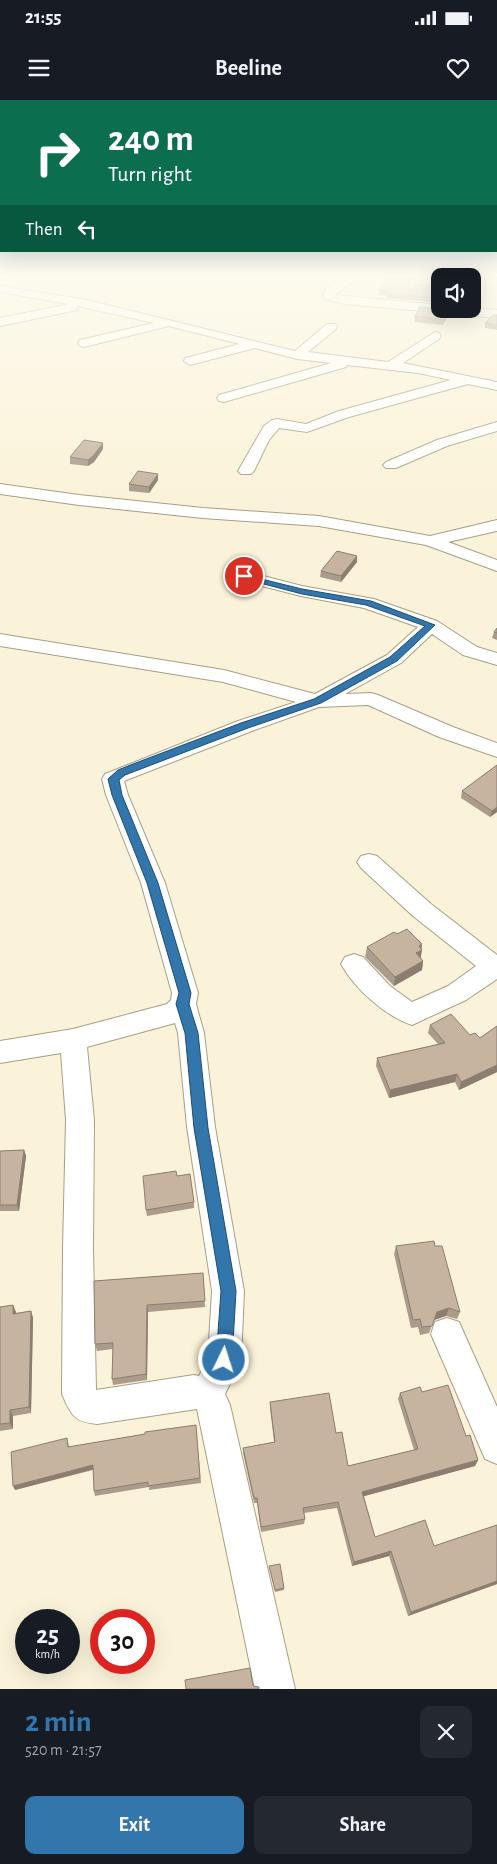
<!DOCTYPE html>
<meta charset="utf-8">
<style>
body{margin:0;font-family:"Alegreya Sans",sans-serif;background:#242831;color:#f1f3f6;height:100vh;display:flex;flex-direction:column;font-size:19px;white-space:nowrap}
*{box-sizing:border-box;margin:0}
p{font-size:16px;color:#9ea1a6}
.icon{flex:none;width:28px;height:28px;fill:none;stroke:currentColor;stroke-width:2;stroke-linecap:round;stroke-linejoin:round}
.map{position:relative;height:1589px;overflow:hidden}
.drawer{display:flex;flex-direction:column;background:#171b24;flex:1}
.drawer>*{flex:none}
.banner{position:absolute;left:0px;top:0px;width:498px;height:152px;box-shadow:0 5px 20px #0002;background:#0b6e4f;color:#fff;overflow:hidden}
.controls{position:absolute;left:431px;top:168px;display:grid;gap:10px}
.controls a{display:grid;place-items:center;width:50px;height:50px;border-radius:10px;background:#171b24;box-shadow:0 5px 20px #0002;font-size:25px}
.speed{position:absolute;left:15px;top:1509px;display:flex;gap:10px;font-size:25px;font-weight:700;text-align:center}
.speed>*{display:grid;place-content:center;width:65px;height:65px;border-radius:50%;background:#171b24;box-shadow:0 5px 20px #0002;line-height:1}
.speed small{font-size:12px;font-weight:400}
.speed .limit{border:8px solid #d22;background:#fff;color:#111}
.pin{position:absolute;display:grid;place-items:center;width:42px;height:42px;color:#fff;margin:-21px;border:2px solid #fff;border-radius:50%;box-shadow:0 1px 5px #0007}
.me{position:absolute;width:55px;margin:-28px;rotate:4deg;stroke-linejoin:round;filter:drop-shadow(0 0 4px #0008)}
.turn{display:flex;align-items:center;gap:18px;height:105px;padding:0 25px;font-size:22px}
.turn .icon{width:65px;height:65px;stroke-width:2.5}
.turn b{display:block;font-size:35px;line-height:42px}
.then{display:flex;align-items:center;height:48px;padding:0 25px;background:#0003;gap:10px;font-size:19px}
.round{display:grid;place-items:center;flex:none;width:52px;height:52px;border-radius:10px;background:#242831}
.summary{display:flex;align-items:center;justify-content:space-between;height:85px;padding:0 25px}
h1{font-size:30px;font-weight:700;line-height:38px;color:#3276ac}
.primary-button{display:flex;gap:10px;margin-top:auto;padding:10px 25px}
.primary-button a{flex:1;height:58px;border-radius:10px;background:#3276ac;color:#fff;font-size:20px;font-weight:700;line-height:58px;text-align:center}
.primary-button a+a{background:#242831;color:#f1f3f6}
.status{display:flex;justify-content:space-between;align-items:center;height:35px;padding:0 25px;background:#171b24;direction:ltr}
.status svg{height:14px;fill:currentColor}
header{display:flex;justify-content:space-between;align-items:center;height:65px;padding:0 25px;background:#171b24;font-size:22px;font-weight:700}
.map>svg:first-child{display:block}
</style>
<div class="status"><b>21:55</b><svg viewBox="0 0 49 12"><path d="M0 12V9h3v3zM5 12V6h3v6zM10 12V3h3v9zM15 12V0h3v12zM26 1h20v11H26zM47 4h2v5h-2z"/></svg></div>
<header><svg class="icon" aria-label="menu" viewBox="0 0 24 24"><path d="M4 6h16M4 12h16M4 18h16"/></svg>Beeline<svg class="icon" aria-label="heart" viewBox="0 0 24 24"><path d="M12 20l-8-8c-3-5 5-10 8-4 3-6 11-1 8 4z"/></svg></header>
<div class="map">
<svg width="497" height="1589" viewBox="0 0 497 1589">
<rect width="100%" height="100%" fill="#fbf3d9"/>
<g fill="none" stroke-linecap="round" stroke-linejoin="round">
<defs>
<path id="minor" d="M 348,175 L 361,175 L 335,195 L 440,205 L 440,209 L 472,208 L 497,210 L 497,218 L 345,204 L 325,199 L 323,197 L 325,190 Z
M 0,186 L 87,200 L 295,251 L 327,224 L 335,224 L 337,227 L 335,230 L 308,252 L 388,262 L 435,232 L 439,233 L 441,236 L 439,239 L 403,263 L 497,282 L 497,290 L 468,284 L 349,317 L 307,332 L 279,328 L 269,340 L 254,371 L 251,374 L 241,374 L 238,371 L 264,326 L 272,320 L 277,319 L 306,324 L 339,311 L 451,280 L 418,273 L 347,265 L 346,267 L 224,302 L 219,301 L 217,298 L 219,295 L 331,263 L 297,259 L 255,248 L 190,265 L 184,261 L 185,258 L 240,244 L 169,226 L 84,247 L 80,246 L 78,243 L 80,240 L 154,223 L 78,206 L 77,210 L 0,226 L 0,218 L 69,204 L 0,192 Z
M 497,322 L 497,331 L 447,346 L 396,368 L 386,368 L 383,365 L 386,362 L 437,340 Z
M 0,384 L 79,395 L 203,408 L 319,416 L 430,436 L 497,420 L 497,431 L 448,442 L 497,460 L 497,471 L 426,445 L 319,426 L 203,418 L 79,405 L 0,394 Z
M 244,471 L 302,486 L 374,499 L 437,521 L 477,547 L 497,553 L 497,565 L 463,555 L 432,534 L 401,563 L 345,594 L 371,593 L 378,595 L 453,627 L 497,643 L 497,657 L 439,637 L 368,605 L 319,607 L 252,631 L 124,681 L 128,695 L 165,783 L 198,893 L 196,904 L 204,933 L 215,1027 L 244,1191 L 241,1261 L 225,1294 L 230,1305 L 295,1589 L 255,1589 L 197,1309 L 97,1324 C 74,1322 71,1315 62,1294 L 63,1148 L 66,1020 L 61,953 L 0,963 L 0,941 L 73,929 L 167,904 L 171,900 L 172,893 L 141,783 L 106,695 L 102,679 L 105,674 L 238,621 L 296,602 L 223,582 L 0,546 L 0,534 L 224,570 L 315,594 L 387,555 L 418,527 L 364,508 L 301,496 L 238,480 L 235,476 L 238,472 ZM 175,923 L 178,933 L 187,1027 L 212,1191 L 208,1258 L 199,1276 L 194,1275 L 96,1290 L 93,1148 L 94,1020 L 87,947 Z
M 369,754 L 377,756 L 431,804 L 497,855 L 497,879 L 466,900 L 412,925 C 385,916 355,889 341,864 L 345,857 L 354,854 L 363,857 L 390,886 L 412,902 L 448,886 L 476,866 L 413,816 L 361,768 L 357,762 L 361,756 Z
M 447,1218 L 459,1222 L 497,1307 L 497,1364 L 485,1359 L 431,1234 L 435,1222 Z"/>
</defs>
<use href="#minor" stroke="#a69f87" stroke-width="2"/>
<use href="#minor" fill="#fff" fill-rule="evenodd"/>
</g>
<path fill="#aa9b8a" d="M 415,177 L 408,184 L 440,187 L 440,203 L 387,198 L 387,196 L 379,195 L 379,190 Z
M 448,215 L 443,225 L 414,222 L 415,216 Z
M 497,215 L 497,230 L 485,228 L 485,223 Z
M 103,349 L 94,362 L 88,366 L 70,364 L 70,357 Z
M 158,374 L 158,380 L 149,393 L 129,391 L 129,384 Z
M 357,456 L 357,462 L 341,482 L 320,477 L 321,471 Z
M 497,528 L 497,540 L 492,538 L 494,532 Z
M 497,665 L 497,712 L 490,717 L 461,698 L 462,691 Z
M 397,834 L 422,844 L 421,858 L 423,861 L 422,870 L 394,886 L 365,857 L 367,847 Z
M 430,925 L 470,935 L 480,938 L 497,926 L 497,972 L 459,990 L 455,982 L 389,998 L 376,966 L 377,958 L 438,944 L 428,933 Z
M 24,1050 L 26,1056 L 19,1111 L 0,1111 L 0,1051 Z
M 177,1076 L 194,1102 L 194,1108 L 147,1116 L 146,1110 Z
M 396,1146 L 435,1146 L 460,1212 L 457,1219 L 446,1216 L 434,1220 L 429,1233 L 420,1235 L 418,1227 L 411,1228 L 394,1154 Z
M 203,1173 L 205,1207 L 148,1212 L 147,1280 L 113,1285 L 112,1279 L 113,1249 L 97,1251 L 95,1244 L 94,1181 Z
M 13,1205 L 16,1213 L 31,1211 L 33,1218 L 31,1313 L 13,1316 L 13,1329 L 0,1331 L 0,1207 Z
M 422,1292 L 466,1336 L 478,1360 L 475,1366 L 364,1396 L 375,1437 L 434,1446 L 497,1425 L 497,1484 L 408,1516 L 389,1456 L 352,1466 L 337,1408 L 304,1413 L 305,1419 L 304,1424 L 261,1432 L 257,1403 L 254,1403 L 243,1353 L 243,1348 L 274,1342 L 270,1308 L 270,1302 L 336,1333 L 348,1366 L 414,1350 L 398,1299 L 400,1293 Z
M 196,1325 L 201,1383 L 149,1390 L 149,1387 L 95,1396 L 94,1391 L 93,1370 L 15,1390 L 67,1338 L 69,1347 L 145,1334 Z
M 269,1466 L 284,1488 L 284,1490 L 275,1492 Z"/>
<path fill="#8b7e70" d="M 412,175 L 415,175 L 415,177 L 404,188 L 404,183 Z
M 449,210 L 448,215 L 443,225 L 444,220 Z
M 103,343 L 103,349 L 94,362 L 88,366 L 88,360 Z
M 158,374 L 158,380 L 149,393 L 149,387 Z
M 357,456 L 357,462 L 341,482 L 341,476 Z
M 497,707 L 497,712 L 490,717 L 492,711 Z
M 422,844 L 421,850 L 422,850 L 420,860 L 416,853 L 419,846 Z
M 423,861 L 422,870 L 394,886 L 395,877 Z
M 497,965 L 497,972 L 459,990 L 461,982 Z
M 457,974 L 455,982 L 389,998 L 390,990 Z
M 24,1050 L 26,1056 L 19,1111 L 17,1105 Z
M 13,1205 L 16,1212 L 15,1220 L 13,1214 Z
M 147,1205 L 148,1212 L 147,1280 L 146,1274 Z
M 449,1208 L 446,1216 L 434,1220 L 429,1233 L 437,1212 Z
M 31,1211 L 33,1218 L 31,1313 L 29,1307 Z
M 10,1310 L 13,1316 L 13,1329 L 10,1323 Z
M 478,1360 L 475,1366 L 361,1397 L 362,1392 Z
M 93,1365 L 94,1369 L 15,1390 L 13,1386 Z
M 391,1451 L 389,1456 L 352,1466 L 354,1462 Z
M 497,1481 L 497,1484 L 408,1516 L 411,1512 Z"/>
<path fill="#c6b4a0" stroke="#8b7e70" d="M 391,175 L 412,175 L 404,183 L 440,187 L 440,198 L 387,193 L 387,191 L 379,190 Z
M 420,207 L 449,210 L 444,220 L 415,216 Z
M 493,215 L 497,215 L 497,225 L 485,223 Z
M 84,340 L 103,343 L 93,356 L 88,360 L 70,357 Z
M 138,371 L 158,374 L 149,387 L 129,384 Z
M 337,451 L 357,456 L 341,476 L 321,471 Z
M 497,528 L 497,533 L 494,532 Z
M 497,665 L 497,707 L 492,711 L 462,691 Z
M 407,829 L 422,844 L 419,846 L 422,850 L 416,853 L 423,861 L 395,877 L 367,847 L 394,832 L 397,834 Z
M 451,914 L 470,935 L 475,933 L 480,938 L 497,926 L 497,965 L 461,982 L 457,974 L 390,990 L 377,958 L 445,943 L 430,925 Z
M 24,1050 L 17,1105 L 0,1105 L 0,1051 Z
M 176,1071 L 177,1076 L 190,1074 L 194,1102 L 146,1110 L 143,1076 Z
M 434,1141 L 435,1146 L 442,1146 L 460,1212 L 449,1208 L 437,1212 L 432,1226 L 422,1227 L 420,1219 L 413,1220 L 396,1146 Z
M 203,1173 L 205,1201 L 147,1205 L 146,1274 L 112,1279 L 113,1243 L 95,1244 L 94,1181 Z
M 13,1205 L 13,1214 L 31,1211 L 29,1307 L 10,1310 L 10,1323 L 0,1324 L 0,1207 Z
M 448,1285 L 466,1336 L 470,1335 L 478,1360 L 362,1392 L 375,1437 L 425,1420 L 434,1446 L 497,1425 L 497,1481 L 411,1512 L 391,1451 L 354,1462 L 338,1402 L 303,1408 L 305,1419 L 261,1427 L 257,1398 L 254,1398 L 243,1348 L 275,1342 L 270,1302 L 329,1293 L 336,1333 L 342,1332 L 348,1366 L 418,1349 L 400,1293 L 420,1287 L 422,1292 Z
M 196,1325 L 200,1378 L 148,1386 L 148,1382 L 94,1391 L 93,1365 L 13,1386 L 11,1352 L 67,1338 L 68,1347 L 145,1334 L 145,1332 Z
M 280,1464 L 284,1488 L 275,1490 L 269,1466 Z
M 250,1568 L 253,1586 L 259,1587 L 259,1589 L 186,1589 L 185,1580 Z"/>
<linearGradient id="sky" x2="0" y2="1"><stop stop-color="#8dbdef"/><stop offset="0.44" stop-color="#fdfaee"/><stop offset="1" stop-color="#fdfaee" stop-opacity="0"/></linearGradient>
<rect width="497" height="397" fill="url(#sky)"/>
<path fill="#3276ac" stroke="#204d70" d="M 241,474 L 302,489 L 371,501 L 435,525 L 397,561 L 321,603 L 248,628 L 125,675 L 119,680 L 122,695 L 158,783 L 191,893 L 189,904 L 198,933 L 208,1028 L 236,1191 L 232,1260 L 229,1266 L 224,1268 L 218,1266 L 216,1260 L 221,1191 L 194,1028 L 185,933 L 176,904 L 179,893 L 147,783 L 112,695 L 108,679 L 118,670 L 133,664 L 241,623 L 314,599 L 390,557 L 425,526 L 366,505 L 302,494 L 241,478 Z"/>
</svg>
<div class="controls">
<a><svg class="icon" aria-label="sound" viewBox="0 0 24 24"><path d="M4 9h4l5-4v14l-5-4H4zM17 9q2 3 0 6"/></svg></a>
</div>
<div class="speed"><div>25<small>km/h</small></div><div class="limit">30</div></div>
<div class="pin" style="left:244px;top:476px;background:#d93025"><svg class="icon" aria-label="arrive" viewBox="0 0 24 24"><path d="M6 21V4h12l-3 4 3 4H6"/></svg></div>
<svg class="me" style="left:224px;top:1260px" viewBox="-20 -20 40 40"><circle r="17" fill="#3276ac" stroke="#fff" stroke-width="3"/><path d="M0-11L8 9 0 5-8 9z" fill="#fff"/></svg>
<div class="banner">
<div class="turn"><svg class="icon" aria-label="right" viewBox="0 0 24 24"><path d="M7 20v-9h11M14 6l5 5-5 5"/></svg><div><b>240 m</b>Turn right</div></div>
<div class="then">Then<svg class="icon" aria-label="left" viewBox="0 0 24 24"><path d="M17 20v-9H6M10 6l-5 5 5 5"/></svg></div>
</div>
</div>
<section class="drawer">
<div class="summary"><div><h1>2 min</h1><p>520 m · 21:57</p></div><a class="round"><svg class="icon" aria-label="close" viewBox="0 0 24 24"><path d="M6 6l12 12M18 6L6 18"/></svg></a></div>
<div class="primary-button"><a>Exit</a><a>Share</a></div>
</section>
